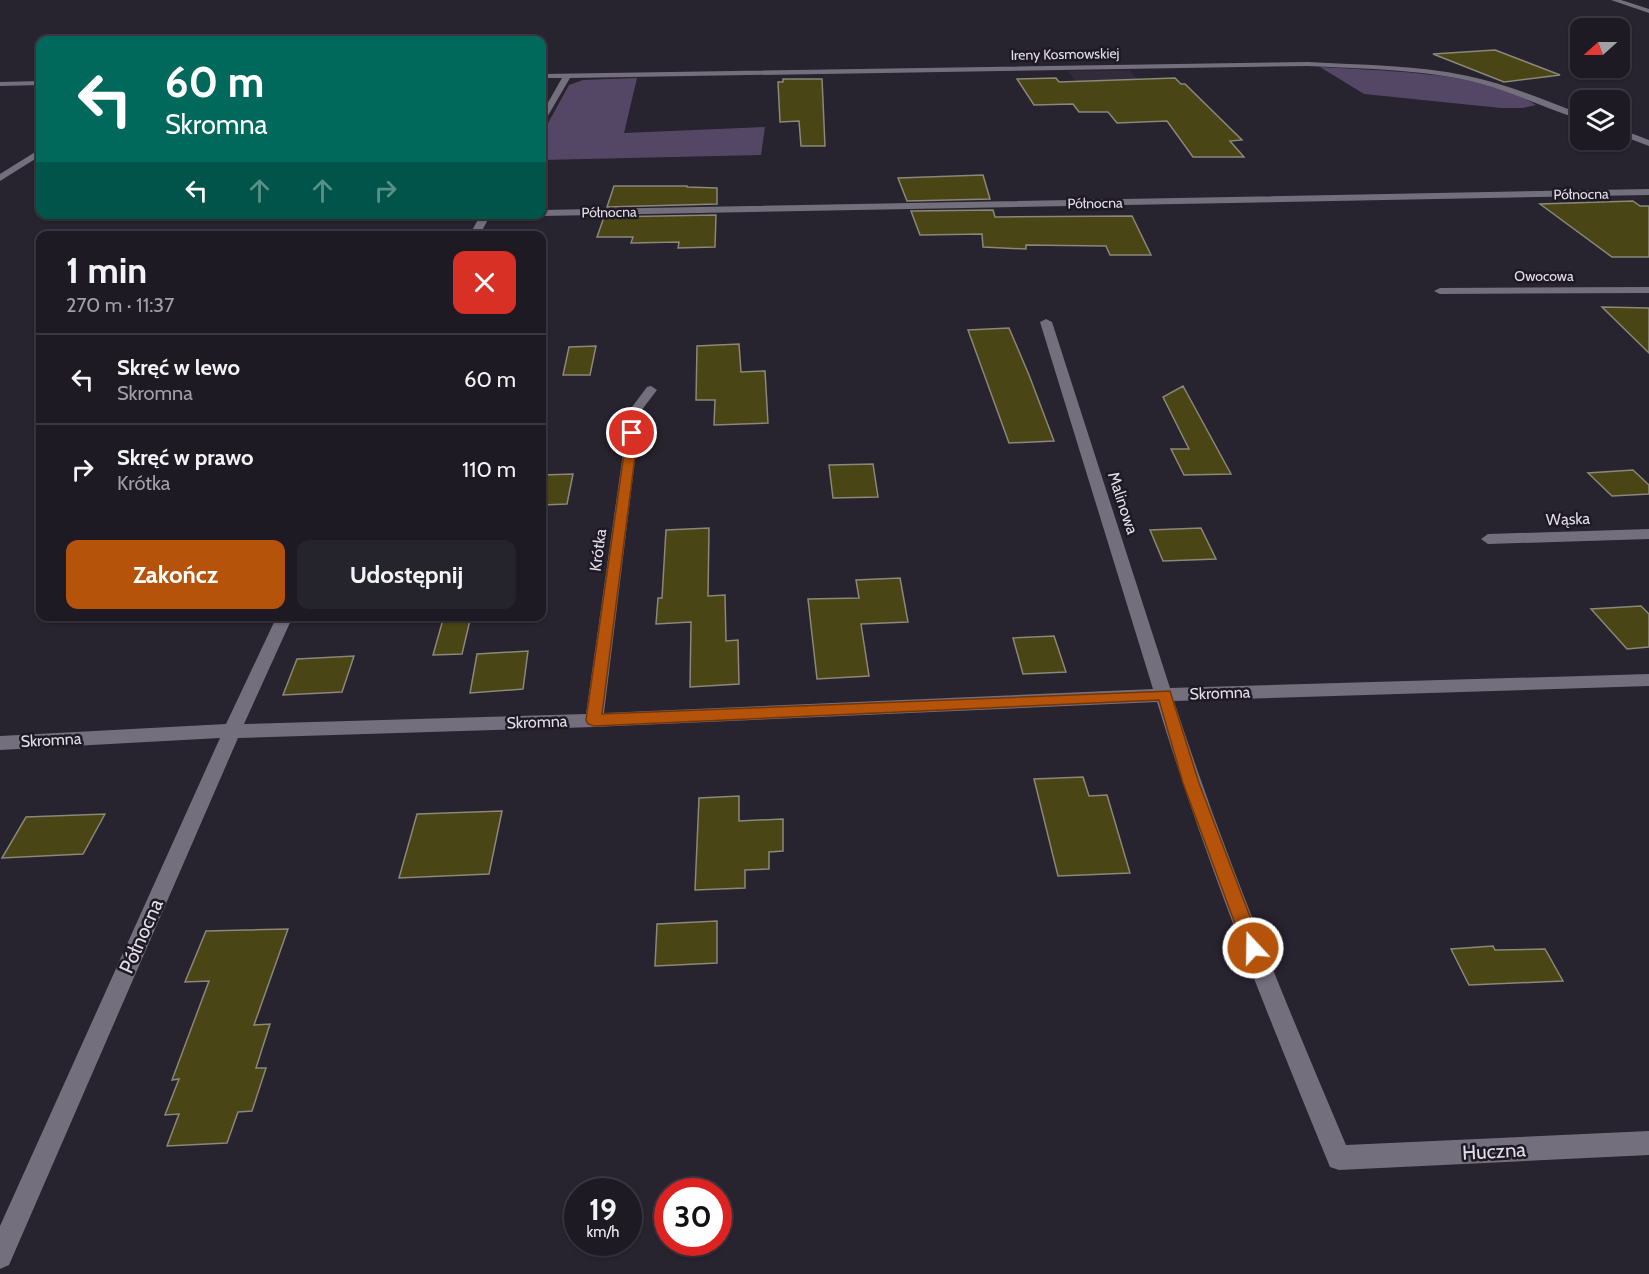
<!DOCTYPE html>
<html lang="pl">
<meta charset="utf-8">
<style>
body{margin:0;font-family:Cabin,sans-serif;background:#25232b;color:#f1f3f6;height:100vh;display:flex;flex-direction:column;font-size:22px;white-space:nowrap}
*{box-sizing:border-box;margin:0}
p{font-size:20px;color:#a0a1a6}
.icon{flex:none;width:33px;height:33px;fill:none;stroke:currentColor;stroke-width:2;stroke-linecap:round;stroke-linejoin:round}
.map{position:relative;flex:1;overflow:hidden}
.panel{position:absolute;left:36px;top:231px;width:510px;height:390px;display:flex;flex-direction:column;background:#1d1a23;border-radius:12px;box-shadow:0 2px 4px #0004,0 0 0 2px #3b3841}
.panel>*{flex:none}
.banner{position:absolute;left:36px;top:36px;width:510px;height:183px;border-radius:12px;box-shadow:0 2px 4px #0004,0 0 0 2px #3b3841;background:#00695c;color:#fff;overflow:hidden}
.needle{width:39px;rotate:249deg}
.fabs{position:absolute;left:1570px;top:18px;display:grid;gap:12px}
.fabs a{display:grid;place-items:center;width:60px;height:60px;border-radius:12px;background:#1d1a23;box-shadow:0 2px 4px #0004,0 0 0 2px #3b3841;font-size:30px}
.speed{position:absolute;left:564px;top:1178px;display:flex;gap:12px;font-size:30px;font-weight:700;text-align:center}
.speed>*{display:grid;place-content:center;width:78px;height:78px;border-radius:50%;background:#1d1a23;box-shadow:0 2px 4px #0004,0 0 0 2px #3b3841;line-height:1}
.speed small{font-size:15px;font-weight:400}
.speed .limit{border:9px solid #d22;background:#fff;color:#111}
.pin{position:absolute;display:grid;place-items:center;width:51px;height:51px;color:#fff;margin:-26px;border:3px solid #fff;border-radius:50%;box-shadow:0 2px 6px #0007}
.me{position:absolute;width:66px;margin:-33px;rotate:339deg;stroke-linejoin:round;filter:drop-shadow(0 0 4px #0008)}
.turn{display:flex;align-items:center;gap:21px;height:126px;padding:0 30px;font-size:27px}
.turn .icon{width:78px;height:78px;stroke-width:2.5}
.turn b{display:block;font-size:42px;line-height:51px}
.lanes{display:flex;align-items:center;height:57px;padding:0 30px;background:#0003;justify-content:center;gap:30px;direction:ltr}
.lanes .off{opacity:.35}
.round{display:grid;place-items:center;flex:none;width:63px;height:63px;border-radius:12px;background:#25232b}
.overview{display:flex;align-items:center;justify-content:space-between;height:102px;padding:0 30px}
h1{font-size:36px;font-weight:700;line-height:45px}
.action{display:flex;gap:12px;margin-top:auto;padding:12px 30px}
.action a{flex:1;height:69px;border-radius:12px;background:#b45309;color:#fff;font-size:24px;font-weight:700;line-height:69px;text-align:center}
.action a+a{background:#25232b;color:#f1f3f6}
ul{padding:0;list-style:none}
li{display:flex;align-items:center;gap:18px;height:90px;padding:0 30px;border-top:2px solid #3b3841}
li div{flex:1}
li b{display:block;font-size:22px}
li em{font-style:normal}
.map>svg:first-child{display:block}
</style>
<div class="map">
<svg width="1649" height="1274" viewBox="0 0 1649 1274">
<rect width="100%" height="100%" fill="#27232f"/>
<path fill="#322b3c" d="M 1129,70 L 1166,111 L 1098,112 L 1068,71 Z"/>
<path fill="#544766" d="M 1320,67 C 1382,71 1483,71 1536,105 L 1523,108 L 1501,108 L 1364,94 Z
M 637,78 L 624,133 L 765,127 L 761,155 L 542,160 L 542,134 L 569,85 L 583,80 Z"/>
<path fill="#4a4514" stroke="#898879" stroke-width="1.5" d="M 1495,50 L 1560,75 L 1504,82 L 1433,54 Z
M 1056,78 L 1059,82 L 1175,78 L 1181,84 L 1185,84 L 1242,140 L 1230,141 L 1244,157 L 1193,157 L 1167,121 L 1117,123 L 1108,112 L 1079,112 L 1073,104 L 1034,105 L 1017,79 Z
M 783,79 L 822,79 L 825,146 L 801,146 L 799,121 L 780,122 L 778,82 L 783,82 Z
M 983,175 L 990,199 L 907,201 L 898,178 Z
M 614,186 L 687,186 L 687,187 L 717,188 L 717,204 L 607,207 Z
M 1633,201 L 1640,206 L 1649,206 L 1649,257 L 1612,257 L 1540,204 Z
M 993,210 L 995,217 L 1132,216 L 1151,255 L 1110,255 L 1106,246 L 1026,245 L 1026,249 L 983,247 L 982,234 L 920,235 L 911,211 Z
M 716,215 L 715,247 L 678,248 L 679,242 L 631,243 L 633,237 L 597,237 L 604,217 Z
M 1602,307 L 1649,308 L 1649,353 Z
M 1009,328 L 1029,375 L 1054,441 L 1009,443 L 968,330 Z
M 739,344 L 741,372 L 765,371 L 768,423 L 714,425 L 715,400 L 696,400 L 697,346 Z
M 596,346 L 590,375 L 563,375 L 569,347 Z
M 1183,386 L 1231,474 L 1184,475 L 1171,449 L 1189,449 L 1163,397 Z
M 873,464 L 878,497 L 833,498 L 829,465 Z
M 1633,470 L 1649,485 L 1649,494 L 1612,496 L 1588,473 Z
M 573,474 L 567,504 L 542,505 L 542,475 Z
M 709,528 L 708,596 L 725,595 L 726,641 L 738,640 L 739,684 L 690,687 L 691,622 L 656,624 L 658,598 L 662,598 L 666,530 Z
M 1201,528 L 1216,559 L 1163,561 L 1150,530 Z
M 900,578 L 908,622 L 861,624 L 869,676 L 817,679 L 808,599 L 859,598 L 856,580 Z
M 1641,606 L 1649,614 L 1649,647 L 1627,649 L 1591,609 Z
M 444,616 L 471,616 L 462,654 L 433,655 Z
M 1054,636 L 1066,672 L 1023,674 L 1013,638 Z
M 528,651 L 523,689 L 470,693 L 477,654 Z
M 354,656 L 342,692 L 283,695 L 297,659 Z
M 1083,777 L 1089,796 L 1107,795 L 1130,873 L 1058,876 L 1034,779 Z
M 739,796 L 739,821 L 783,819 L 783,851 L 769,852 L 769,869 L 745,870 L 745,888 L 695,890 L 699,798 Z
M 502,811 L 489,874 L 399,878 L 417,814 Z
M 105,814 L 83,854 L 2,858 L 26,817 Z
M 717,921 L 717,963 L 655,966 L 657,924 Z
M 288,929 L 254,1025 L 270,1024 L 256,1068 L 266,1068 L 252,1111 L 238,1112 L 227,1143 L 167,1146 L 179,1114 L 165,1115 L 179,1079 L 172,1080 L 209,981 L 185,982 L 206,931 Z
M 1493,946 L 1495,950 L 1545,949 L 1563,981 L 1469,985 L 1451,949 Z"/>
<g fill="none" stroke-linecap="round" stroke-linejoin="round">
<path fill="#746f7d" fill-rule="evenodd" d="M 1308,62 C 1361,65 1416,65 1468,76 C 1507,84 1544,100 1581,114 L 1581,119 C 1547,110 1516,93 1482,84 C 1426,69 1365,69 1308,66 L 570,78 L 546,119 L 542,121 L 542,113 L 562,78 L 542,78 L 542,74 Z
M 40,81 L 40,85 L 0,86 L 0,82 Z
M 1620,129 L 1649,140 L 1649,146 L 1620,135 Z
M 40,149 L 40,156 L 0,181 L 0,174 Z
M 1649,189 L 1649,195 L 542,216 L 538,214 L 542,214 L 542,210 Z
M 481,214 L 491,214 L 479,236 L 469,236 Z
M 1649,287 L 1649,293 L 1440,294 L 1434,291 L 1440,288 Z
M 1046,319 L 1052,322 L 1170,688 L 1649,674 L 1649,686 L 1174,701 C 1223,852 1284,999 1346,1145 L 1649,1131 L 1649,1155 L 1339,1170 L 1330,1167 C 1267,1014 1205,860 1157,702 L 594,727 L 238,738 L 9,1265 L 0,1269 L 0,1226 L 220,738 L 0,750 L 0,736 L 226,724 L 277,616 L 293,616 L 244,724 L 586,714 L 629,411 L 647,387 L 651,386 L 657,390 L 641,411 L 604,713 L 1153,689 L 1040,322 Z
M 1649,529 L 1649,539 L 1488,544 L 1481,539 L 1488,534 Z"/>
<path fill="#746f7d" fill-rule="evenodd" d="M 1611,0 L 1621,0 L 1649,9 L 1649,13 Z"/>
</g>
<path fill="#b45309" stroke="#753606" stroke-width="1.5" d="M 632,429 L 638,433 L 602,714 L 1170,691 L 1199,783 L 1262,948 L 1259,954 L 1253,956 L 1247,954 L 1244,948 L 1183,783 L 1159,700 L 594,726 L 588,724 L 586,720 L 627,433 Z"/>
<g text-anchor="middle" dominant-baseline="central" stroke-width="5" stroke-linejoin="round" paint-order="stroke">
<g font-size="14" fill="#e1dee6" stroke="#1e1925">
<text transform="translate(1065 54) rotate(-1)">Ireny Kosmowskiej</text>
<text transform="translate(1581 194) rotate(-1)">Północna</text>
<text transform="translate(1095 203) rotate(-1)">Północna</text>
<text transform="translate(609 212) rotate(-1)">Północna</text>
<text x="1544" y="276">Owocowa</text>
</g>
<g font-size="16" fill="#e1dee6" stroke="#1e1925">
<text transform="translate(1123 503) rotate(72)">Malinowa</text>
<text transform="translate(1568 519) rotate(-2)">Wąska</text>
<text transform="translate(598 550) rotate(-82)">Krótka</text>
<text transform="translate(1220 693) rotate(-2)">Skromna</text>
<text transform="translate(537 722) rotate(-2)">Skromna</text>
<text transform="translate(51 740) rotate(-3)">Skromna</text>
</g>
<g font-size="20" fill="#e1dee6" stroke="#1e1925">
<text transform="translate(141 936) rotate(-66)">Północna</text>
<text transform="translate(1494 1151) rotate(-3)">Huczna</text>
</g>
</g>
</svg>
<div class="fabs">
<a><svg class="needle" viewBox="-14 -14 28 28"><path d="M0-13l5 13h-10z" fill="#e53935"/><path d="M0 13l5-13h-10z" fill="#a0a1a6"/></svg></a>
<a><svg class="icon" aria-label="layers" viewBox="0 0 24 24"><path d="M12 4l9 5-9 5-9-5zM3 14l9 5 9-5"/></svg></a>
</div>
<div class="speed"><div>19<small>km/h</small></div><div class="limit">30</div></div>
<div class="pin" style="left:632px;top:433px;background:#d93025"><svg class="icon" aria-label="arrive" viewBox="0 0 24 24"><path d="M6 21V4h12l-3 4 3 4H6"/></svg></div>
<svg class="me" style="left:1253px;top:948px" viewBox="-20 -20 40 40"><circle r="17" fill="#b45309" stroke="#fff" stroke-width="3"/><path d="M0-11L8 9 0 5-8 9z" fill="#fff"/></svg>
<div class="banner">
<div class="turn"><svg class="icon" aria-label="left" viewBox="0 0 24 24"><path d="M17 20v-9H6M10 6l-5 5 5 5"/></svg><div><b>60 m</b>Skromna</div></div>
<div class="lanes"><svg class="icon" aria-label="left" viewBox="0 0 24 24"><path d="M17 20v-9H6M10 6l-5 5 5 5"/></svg><svg class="icon off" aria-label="ahead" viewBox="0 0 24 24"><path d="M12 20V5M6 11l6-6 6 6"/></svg><svg class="icon off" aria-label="ahead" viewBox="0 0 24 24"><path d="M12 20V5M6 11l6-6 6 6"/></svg><svg class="icon off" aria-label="right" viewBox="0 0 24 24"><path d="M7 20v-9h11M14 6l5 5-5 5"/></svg></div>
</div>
<section class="panel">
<div class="overview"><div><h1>1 min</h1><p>270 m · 11:37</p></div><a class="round" style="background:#d93025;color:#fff"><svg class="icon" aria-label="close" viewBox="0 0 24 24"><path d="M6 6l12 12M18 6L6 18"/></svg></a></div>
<ul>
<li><svg class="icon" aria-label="left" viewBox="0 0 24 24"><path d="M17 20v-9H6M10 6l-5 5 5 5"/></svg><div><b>Skręć w lewo</b><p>Skromna</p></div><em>60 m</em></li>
<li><svg class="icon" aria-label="right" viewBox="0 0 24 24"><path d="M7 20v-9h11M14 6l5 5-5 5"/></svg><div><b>Skręć w prawo</b><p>Krótka</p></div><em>110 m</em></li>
</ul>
<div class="action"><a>Zakończ</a><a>Udostępnij</a></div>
</section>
</div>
